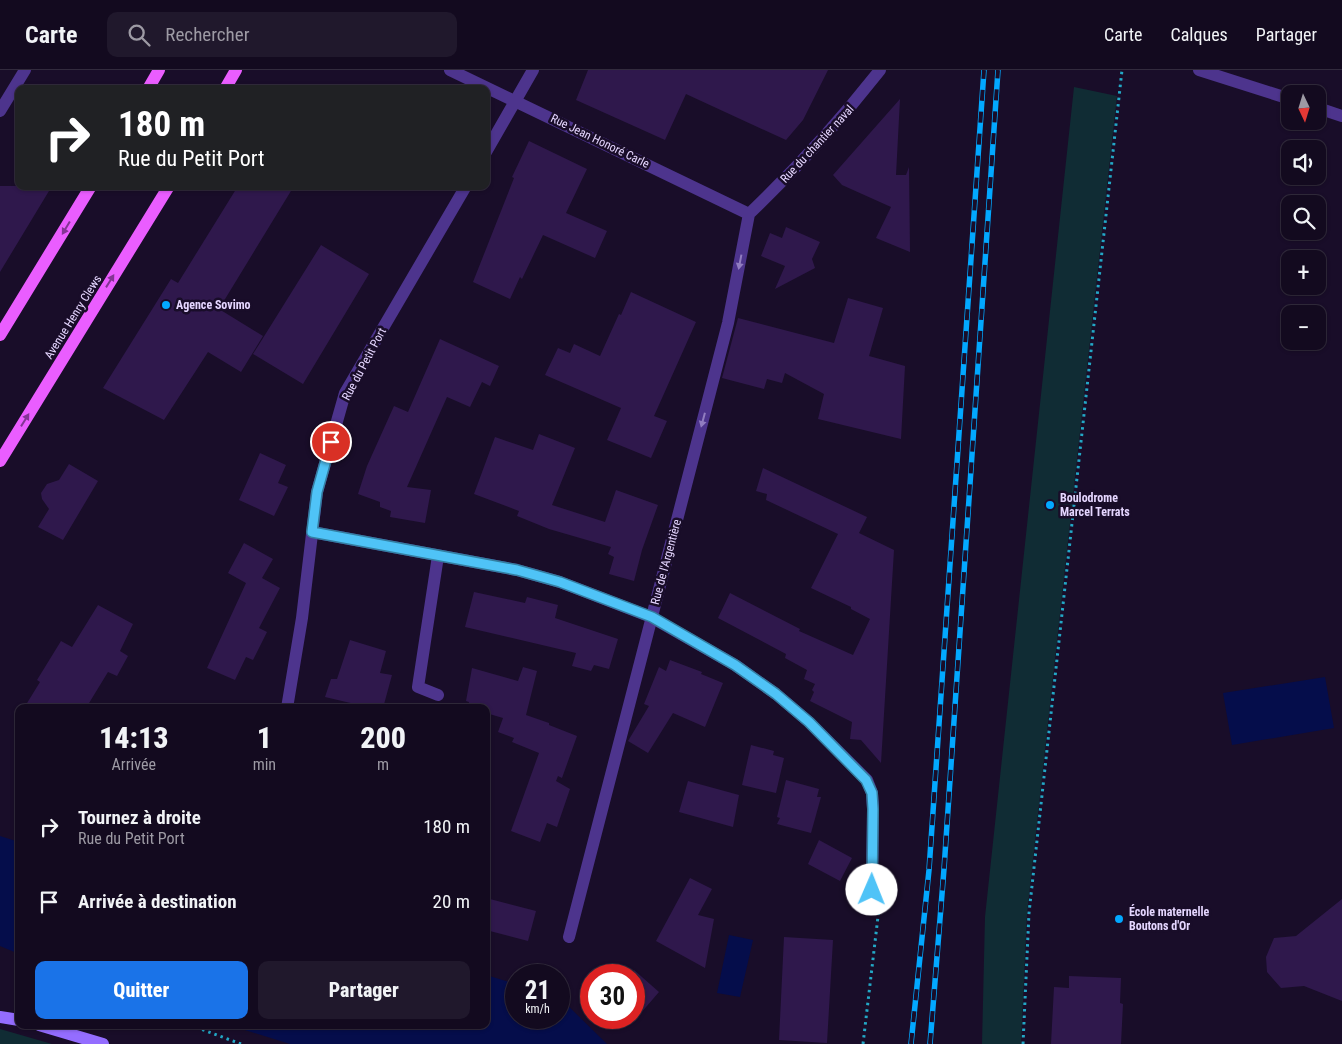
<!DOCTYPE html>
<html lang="fr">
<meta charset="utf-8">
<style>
body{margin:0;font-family:"Roboto Condensed",sans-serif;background:#20182c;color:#f1f3f6;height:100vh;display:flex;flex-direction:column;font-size:19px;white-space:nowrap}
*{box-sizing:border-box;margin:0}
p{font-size:16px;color:#9d9aa4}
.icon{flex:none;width:28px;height:28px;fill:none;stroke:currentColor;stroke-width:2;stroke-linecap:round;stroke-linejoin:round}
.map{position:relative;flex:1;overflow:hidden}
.side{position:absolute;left:15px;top:634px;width:475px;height:325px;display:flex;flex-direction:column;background:#130a1f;border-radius:10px;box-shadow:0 1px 4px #0004,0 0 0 1px #322b3d}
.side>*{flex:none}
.top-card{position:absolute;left:15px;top:15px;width:475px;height:105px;border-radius:10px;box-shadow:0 1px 4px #0004,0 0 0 1px #322b3d;background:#202124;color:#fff;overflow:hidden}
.needle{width:32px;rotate:176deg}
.controls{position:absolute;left:1281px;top:15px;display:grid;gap:10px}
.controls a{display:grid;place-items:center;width:45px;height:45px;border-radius:10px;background:#130a1f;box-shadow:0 1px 4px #0004,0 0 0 1px #322b3d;font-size:25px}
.speed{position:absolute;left:505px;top:894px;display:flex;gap:10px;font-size:25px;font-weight:700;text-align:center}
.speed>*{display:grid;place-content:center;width:65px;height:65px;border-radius:50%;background:#130a1f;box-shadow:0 1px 4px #0004,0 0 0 1px #322b3d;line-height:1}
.speed small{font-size:12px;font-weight:400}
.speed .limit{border:8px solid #d22;background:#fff;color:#111}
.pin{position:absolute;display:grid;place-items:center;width:42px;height:42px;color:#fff;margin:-21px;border:2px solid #fff;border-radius:50%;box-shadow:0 1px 5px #0007}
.me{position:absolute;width:55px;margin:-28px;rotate:1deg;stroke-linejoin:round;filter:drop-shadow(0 0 4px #0008)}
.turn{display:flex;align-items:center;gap:18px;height:105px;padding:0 20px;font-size:22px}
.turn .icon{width:65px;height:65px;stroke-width:2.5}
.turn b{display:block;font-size:35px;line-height:42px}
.eta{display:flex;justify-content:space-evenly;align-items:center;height:85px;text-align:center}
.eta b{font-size:30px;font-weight:800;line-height:35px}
.action{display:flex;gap:10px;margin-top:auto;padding:10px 20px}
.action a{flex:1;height:58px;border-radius:10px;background:#1a73e8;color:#fff;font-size:20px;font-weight:800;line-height:58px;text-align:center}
.action a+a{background:#20182c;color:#f1f3f6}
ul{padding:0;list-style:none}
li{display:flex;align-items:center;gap:15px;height:75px;padding:0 20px}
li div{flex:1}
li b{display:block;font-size:19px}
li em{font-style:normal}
header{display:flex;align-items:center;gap:30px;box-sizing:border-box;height:70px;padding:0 25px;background:#130a1f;border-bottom:1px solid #322b3d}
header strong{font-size:24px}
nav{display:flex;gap:28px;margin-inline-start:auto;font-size:18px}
.search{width:350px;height:45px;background:#20182c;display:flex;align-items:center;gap:12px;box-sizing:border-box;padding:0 18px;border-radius:10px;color:#9d9aa4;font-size:19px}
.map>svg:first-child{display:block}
</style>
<header>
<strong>Carte</strong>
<div class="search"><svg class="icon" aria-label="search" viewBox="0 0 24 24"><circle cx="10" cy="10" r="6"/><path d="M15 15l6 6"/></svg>Rechercher</div>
<nav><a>Carte</a><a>Calques</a><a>Partager</a></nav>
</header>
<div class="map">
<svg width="1342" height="974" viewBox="0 0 1342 974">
<rect width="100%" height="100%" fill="#190d29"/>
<path fill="#102c34" d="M 1074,17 L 1117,26 L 1027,844 L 1021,974 L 982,974 L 985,847 Z
M 0,959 L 52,974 L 0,974 Z"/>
<path fill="#050d4b" d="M 1325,607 L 1334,658 L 1232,675 L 1223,623 Z
M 0,766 L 19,772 L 19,884 L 0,876 Z
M 729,865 L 753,870 L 740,927 L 717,923 Z
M 486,905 L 516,914 L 516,948 L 559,948 L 559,927 L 607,974 L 290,974 L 229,955 L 486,955 Z"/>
<path fill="#2f184c" d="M 588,0 L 828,0 L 803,50 L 786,70 L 686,24 L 665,70 L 576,30 Z
M 900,29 L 896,105 L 906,105 L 909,97 L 910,182 L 876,168 L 891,137 L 842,115 L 833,105 Z
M 529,71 L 587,99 L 566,143 L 607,161 L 595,188 L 543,165 L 522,209 L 520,207 L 510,229 L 473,212 L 514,108 L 512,107 Z
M 0,116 L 52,116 L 0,202 Z
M 238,116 L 294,116 L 219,239 L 263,266 L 241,302 L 208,282 L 164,350 L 103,318 L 171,209 L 178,213 Z
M 786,157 L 820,172 L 812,189 L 815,198 L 775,219 L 785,196 L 761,186 L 770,163 L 782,168 Z
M 321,175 L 369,204 L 303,314 L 253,284 Z
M 631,222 L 696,252 L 654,346 L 667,351 L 651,388 L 607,370 L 621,338 L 545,305 L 558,278 L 570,283 L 574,274 L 600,286 L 619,244 L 621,245 Z
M 848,228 L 883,238 L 869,286 L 905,296 L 901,369 L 818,349 L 824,324 L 785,303 L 782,313 L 767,309 L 764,319 L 722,308 L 738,248 L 834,273 Z
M 440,269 L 499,296 L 490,316 L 482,312 L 470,337 L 447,327 L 407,417 L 431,420 L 425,453 L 390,447 L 391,441 L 380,437 L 380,432 L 358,424 L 367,396 L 394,336 L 408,342 Z
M 539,364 L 575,378 L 552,435 L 605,452 L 616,420 L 658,435 L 642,480 L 634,511 L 609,504 L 614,487 L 608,484 L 611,477 L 549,459 L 517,446 L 519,441 L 474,424 L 495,367 L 533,380 Z
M 260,383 L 286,395 L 278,413 L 288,417 L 274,446 L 239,430 Z
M 69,394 L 98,411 L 63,470 L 38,457 L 49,439 L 42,429 L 41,423 L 47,414 L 59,410 Z
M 763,398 L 867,447 L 859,463 L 894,480 L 881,693 L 861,670 L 850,669 L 852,652 L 810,631 L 814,622 L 812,620 L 815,614 L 804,609 L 807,600 L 785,588 L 786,584 L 718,548 L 730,523 L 800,559 L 799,561 L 853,585 L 870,549 L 851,539 L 851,537 L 811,518 L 838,464 L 766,430 L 767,424 L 756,421 Z
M 244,473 L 273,489 L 262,508 L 280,518 L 259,558 L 267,562 L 253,590 L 246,587 L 235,610 L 207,598 L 246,513 L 228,503 Z
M 474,522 L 525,533 L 527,527 L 558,535 L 555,548 L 618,569 L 609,599 L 594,595 L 591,601 L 572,596 L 576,583 L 465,557 Z
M 98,535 L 133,554 L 120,581 L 128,586 L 117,606 L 108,602 L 86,638 L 24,638 L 40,612 L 37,610 L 61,571 L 72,577 Z
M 350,570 L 386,581 L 380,603 L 392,605 L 383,638 L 358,638 L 359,635 L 325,627 L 331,609 L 337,609 Z
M 670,590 L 702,602 L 701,604 L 723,613 L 705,657 L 673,643 L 648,683 L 628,671 L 649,636 L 644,634 L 659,597 L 666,601 Z
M 523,597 L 537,601 L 526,645 L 549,653 L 549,655 L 577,666 L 562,708 L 558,706 L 556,711 L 570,719 L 557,757 L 547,753 L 540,772 L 511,761 L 539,683 L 512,672 L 514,668 L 498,662 L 503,648 L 486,643 L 486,638 L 468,638 L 469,632 L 466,631 L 472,598 L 518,611 Z
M 751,675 L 774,681 L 773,685 L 784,688 L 776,723 L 742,715 Z
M 786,710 L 819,719 L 817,727 L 821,727 L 811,763 L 777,754 L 780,748 L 777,747 Z
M 688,711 L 739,725 L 733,757 L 679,742 Z
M 819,770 L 852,788 L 840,811 L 808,794 Z
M 690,808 L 712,819 L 698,845 L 714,849 L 705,898 L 656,871 Z
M 486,828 L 536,841 L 528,871 L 486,860 Z
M 1342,829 L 1342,931 L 1304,916 L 1281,918 L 1267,902 L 1266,887 L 1274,868 L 1296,866 Z
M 784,867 L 833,870 L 827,973 L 779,970 Z
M 634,900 L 659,922 L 634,951 Z
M 1069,906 L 1121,908 L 1120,933 L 1123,934 L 1121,974 L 1051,974 L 1054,917 L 1069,918 Z"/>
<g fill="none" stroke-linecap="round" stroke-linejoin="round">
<path stroke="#23a8c6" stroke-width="3" stroke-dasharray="2.5 4" stroke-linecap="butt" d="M 190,955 L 241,974
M 863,974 L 879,838
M 1023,974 L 1029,843 L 1122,0"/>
<path stroke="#4d348d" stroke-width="12" d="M 1199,0 L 1290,29
M 1318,38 L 1342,46
M 0,41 L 25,0"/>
<path stroke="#4d348d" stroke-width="12" d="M 450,0 L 749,144
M 486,82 L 533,0
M 749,144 C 796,99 840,51 880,0
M 312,462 L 517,500 L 560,512 L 651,547 L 735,595 L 776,624 L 809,652 L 867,710 L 872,723 L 873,739 L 872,820
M 438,625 L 418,617 L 438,486
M 287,638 L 302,548 L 317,422 L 345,323 L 466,116
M 569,867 L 728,253 L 749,144"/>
<path stroke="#946dff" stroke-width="12" d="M 0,947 L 19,950
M 39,955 L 103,974"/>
<path stroke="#ea5dff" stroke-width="12" d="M 148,19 L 159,0
M 225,19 L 236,0
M 0,265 L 91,116
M 0,391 L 169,116"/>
<defs>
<path id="rail" d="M 911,974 L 929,800 L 984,0
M 930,974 L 944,799 L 998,0"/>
</defs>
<use href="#rail" stroke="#02a8ff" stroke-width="5.5"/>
<use href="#rail" stroke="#190d29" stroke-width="4" stroke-dasharray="11" stroke-linecap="butt"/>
</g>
<defs><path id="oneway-solid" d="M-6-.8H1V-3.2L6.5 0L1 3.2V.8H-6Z" transform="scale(1.25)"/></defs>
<g fill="#823594">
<use href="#oneway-solid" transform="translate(66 158) rotate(121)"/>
<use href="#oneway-solid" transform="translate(110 211) rotate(-58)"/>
<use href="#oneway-solid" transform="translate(25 350) rotate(-58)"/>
</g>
<g fill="#917dc0">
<use href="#oneway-solid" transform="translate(740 192) rotate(101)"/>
<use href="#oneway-solid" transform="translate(703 350) rotate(105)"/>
</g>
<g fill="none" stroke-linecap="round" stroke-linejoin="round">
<defs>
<path id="route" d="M 331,372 L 317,422 L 312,462 L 517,500 L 560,512 L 652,547 L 735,595 L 776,624 L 809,652 L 866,710 L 872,723 L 873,739 L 872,820"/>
</defs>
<use href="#route" stroke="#337fa1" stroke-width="12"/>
<use href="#route" stroke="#4fc3f7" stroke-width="9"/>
</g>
<g fill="#02a8ff" stroke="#190d29" stroke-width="2">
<circle cx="166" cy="235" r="5"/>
<circle cx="1050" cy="435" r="5"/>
<circle cx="1119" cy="849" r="5"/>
</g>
<g text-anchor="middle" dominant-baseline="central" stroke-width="5" stroke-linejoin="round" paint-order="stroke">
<g font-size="12" fill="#e5d6ff" stroke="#190d29">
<text transform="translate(600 71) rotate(26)">Rue Jean Honoré Carle</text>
<text transform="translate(817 74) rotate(-47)">Rue du chantier naval</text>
<text transform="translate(73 247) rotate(-58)">Avenue Henry Clews</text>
<text transform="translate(364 294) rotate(-62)">Rue du Petit Port</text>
<text transform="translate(666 492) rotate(-75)">Rue de l'Argentière</text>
</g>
<g font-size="12" font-weight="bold" fill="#e5d6ff" stroke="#190d29" text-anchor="start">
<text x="176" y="235">Agence Sovimo</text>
<text x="1060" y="428">Boulodrome<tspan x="1060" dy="14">Marcel Terrats</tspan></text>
<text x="1129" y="842">École maternelle<tspan x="1129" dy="14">Boutons d'Or</tspan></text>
</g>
</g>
</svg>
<div class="controls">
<a><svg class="needle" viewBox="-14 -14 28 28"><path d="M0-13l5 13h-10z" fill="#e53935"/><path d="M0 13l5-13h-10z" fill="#9d9aa4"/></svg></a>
<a><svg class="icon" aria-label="sound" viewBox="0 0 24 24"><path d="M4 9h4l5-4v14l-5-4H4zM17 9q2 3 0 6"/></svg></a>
<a><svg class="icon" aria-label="search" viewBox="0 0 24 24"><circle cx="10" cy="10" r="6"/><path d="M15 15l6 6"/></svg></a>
<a>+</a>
<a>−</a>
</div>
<div class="speed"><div>21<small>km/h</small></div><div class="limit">30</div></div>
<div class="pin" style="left:331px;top:372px;background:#d93025"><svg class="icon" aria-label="arrive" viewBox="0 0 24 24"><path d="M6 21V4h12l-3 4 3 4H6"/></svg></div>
<svg class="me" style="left:872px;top:820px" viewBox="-20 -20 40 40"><circle r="19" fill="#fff"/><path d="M0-13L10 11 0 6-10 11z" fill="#4fc3f7"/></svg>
<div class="top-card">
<div class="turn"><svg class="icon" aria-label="right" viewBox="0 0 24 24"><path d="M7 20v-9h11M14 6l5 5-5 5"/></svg><div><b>180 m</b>Rue du Petit Port</div></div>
</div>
<section class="side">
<div class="eta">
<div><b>14:13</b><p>Arrivée</p></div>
<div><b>1</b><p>min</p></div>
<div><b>200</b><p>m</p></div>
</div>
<ul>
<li><svg class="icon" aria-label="right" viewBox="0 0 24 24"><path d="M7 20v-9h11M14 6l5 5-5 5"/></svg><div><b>Tournez à droite</b><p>Rue du Petit Port</p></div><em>180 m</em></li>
<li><svg class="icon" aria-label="arrive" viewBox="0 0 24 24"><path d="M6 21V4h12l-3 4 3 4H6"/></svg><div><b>Arrivée à destination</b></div><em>20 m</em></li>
</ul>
<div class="action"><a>Quitter</a><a>Partager</a></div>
</section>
</div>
